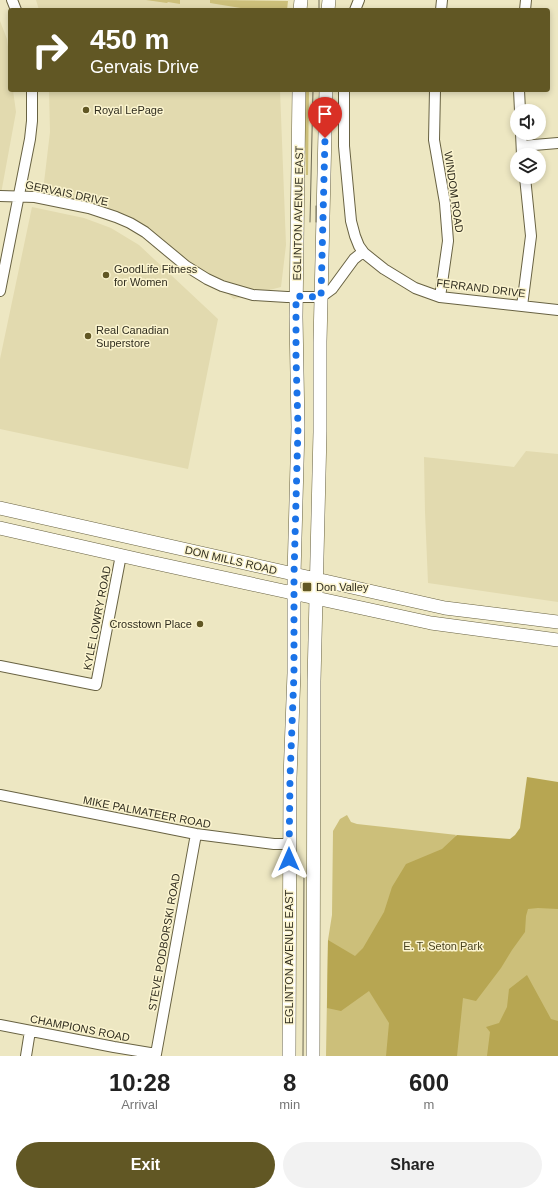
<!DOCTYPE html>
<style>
body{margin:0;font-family:Helvetica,sans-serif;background:#f2f2f2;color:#222;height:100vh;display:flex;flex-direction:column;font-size:15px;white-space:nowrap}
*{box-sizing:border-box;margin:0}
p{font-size:13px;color:#767676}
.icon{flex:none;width:22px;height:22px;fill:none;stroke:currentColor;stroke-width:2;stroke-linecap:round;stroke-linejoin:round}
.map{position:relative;height:1056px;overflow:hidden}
.sheet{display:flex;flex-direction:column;background:#fff;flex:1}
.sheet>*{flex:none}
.banner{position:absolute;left:8px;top:8px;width:542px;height:84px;border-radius:4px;box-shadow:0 2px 6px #0003;background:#615724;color:#fff;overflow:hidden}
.tools{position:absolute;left:510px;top:104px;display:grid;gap:8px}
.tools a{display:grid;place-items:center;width:36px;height:36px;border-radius:50%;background:#fff;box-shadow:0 2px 6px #0003;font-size:20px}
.pin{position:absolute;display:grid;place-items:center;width:34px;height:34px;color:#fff;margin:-41px -17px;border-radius:50% 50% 50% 0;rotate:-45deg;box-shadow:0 0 4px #0007}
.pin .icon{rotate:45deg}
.me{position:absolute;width:44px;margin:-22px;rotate:0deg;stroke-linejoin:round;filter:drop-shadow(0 0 3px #0008)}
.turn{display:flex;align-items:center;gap:14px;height:84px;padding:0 16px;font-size:18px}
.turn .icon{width:52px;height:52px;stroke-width:2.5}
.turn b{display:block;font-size:28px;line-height:34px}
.eta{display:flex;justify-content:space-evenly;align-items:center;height:68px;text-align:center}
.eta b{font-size:24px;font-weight:800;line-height:28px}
.button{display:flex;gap:8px;margin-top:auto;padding:8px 16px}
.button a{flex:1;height:46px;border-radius:24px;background:#615724;color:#fff;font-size:16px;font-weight:800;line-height:46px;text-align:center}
.button a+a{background:#f2f2f2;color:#222}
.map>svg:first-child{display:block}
</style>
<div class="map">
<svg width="558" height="1056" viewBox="0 0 558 1056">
<rect width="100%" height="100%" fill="#ede7c2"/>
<path fill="#e2daaf" d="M 36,0 L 236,0 L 277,10 L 39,10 Z
M 0,21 L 7,39 L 10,62 L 10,90 L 13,90 L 16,112 L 0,199 Z
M 49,90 L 280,90 L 286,245 L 281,287 L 234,299 L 177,251 L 130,220 L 43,191 L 50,132 Z
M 32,207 L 84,218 L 111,228 L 139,245 L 218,319 L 188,469 L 0,429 L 0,359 Z
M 526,451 L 558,454 L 558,602 L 428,583 L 425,512 L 424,457 L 514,467 Z"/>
<path fill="#ccbf7a" d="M 146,0 L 180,0 L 180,4 L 168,2 L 167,3 Z
M 210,0 L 288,1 L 287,10 L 253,10 L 210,3 Z
M 304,90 L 309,90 L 308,175 L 306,175 Z
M 558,787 L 558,1056 L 326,1056 L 328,940 L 332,915 L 333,831 L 340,819 L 347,815 L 351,822 L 357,824 L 457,835 L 455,836 L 525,842 Z"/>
<path fill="#b7a652" d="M 527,777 L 558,782 L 558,909 L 538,908 L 528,909 L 526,916 L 525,932 L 512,950 L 501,968 L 476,1001 L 463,998 L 457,1056 L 386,1056 L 389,1023 L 369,991 L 341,1011 L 327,1008 L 328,940 L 355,956 L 363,948 L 384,912 L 392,887 L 406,864 L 442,849 L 457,835 L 510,839 L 515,835 L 520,828 Z
M 527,975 L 551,1019 L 558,1021 L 558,1056 L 487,1056 L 490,1032 L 486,1027 L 499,1023 L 507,1007 L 509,989 Z"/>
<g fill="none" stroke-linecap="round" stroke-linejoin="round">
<defs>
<path id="minor" d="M 12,0 L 16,10
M 355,10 L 359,0
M 441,10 L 442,0
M 525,10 L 526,0
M 344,90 L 344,146 L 351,221 L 355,236 L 359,246 L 364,253 L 384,269 L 415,288 L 440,297 L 558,310
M 435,90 L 434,140 L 445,203 L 448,241 L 440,297
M 519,90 L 520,111
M 521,133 L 522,155
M 522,146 L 558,143
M 0,196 L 35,197 L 89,208 L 116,217 L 130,223 L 145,232 L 186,266 L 207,279 L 222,286 L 253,295 L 287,297 L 321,297 L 332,289 L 354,259 L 359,255 L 364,253
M 0,291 L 30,139 L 32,121 L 32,90
M 522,306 L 531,236 L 525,177
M 0,666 L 96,685 L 121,555
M 0,795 L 196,834 L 274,844 L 290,844
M 0,1025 L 114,1047 L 156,1054 L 196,834
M 26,1056 L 30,1031"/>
<path id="major" d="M 300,10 L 301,0
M 328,10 L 329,0
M 0,508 L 445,608 L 558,622
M 0,528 L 141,560 L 431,623 L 558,640
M 289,1056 L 290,778 L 294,673 L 294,575 L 298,427 L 296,317 L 299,90
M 313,1056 L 314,681 L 320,432 L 320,342 L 326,90"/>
</defs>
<use href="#minor" stroke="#686242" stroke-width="12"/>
<use href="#major" stroke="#686242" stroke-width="14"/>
<use href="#minor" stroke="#fff" stroke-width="10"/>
<use href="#major" stroke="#fff" stroke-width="13"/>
<path stroke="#6e6a54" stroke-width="1" d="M 319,10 L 319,0
M 310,222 L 313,90
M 316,222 L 316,206
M 303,1056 L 304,871"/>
</g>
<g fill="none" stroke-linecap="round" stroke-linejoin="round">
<path stroke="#1a73e8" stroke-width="7" stroke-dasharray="0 12.6" d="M 289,859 L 290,778 L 294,673 L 294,575 L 298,427 L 296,358 L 296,296 L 321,297 L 325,138"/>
</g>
<g fill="#615724" stroke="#fbf4cf" stroke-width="1.5">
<circle cx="86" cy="110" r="4"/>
<circle cx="106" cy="275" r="4"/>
<circle cx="88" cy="336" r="4"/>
<rect x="302" y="582" width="10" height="10" rx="2"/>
<circle cx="200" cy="624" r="4"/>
</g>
<g text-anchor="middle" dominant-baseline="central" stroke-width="3" stroke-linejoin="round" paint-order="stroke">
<g font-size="11" fill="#302d1f" stroke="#fbf4cf" text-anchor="start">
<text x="94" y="110">Royal LePage</text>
<text x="114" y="269">GoodLife Fitness<tspan x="114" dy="13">for Women</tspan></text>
<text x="96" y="330">Real Canadian<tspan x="96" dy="13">Superstore</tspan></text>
<text x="316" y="587">Don Valley</text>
<text x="192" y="624" text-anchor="end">Crosstown Place</text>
</g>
<g font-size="11" fill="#302d1f" stroke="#fbf4cf">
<text transform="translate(454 192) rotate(82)">WINDOM ROAD</text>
<text transform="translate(67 193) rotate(12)">GERVAIS DRIVE</text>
<text transform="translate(298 213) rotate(-89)">EGLINTON AVENUE EAST</text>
<text transform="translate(481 288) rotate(7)">FERRAND DRIVE</text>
<text transform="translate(231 560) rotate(13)">DON MILLS ROAD</text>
<text transform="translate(97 618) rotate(-79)">KYLE LOWRY ROAD</text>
<text transform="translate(147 812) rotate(11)">MIKE PALMATEER ROAD</text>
<text transform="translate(164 942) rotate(-80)">STEVE PODBORSKI ROAD</text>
<text transform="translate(289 957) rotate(-90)">EGLINTON AVENUE EAST</text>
<text transform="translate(80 1028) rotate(11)">CHAMPIONS ROAD</text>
</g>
<g font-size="11" fill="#4a431f" stroke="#fbf4cf">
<text x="443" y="946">E. T. Seton Park</text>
</g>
</g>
</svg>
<div class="tools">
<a><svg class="icon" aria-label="sound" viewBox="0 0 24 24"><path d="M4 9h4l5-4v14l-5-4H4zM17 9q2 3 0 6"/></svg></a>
<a><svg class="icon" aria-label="layers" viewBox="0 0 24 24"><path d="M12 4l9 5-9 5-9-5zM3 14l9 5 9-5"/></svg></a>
</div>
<div class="pin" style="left:325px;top:138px;background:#d93025"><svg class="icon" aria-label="arrive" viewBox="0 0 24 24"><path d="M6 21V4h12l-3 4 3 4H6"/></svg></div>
<svg class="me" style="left:289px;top:859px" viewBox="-20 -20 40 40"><path d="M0-17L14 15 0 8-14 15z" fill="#1a73e8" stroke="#fff" stroke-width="4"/></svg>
<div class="banner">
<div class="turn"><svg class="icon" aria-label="right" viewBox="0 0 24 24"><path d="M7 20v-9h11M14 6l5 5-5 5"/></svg><div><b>450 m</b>Gervais Drive</div></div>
</div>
</div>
<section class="sheet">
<div class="eta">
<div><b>10:28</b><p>Arrival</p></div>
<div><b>8</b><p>min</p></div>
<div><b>600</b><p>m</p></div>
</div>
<div class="button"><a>Exit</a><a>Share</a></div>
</section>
